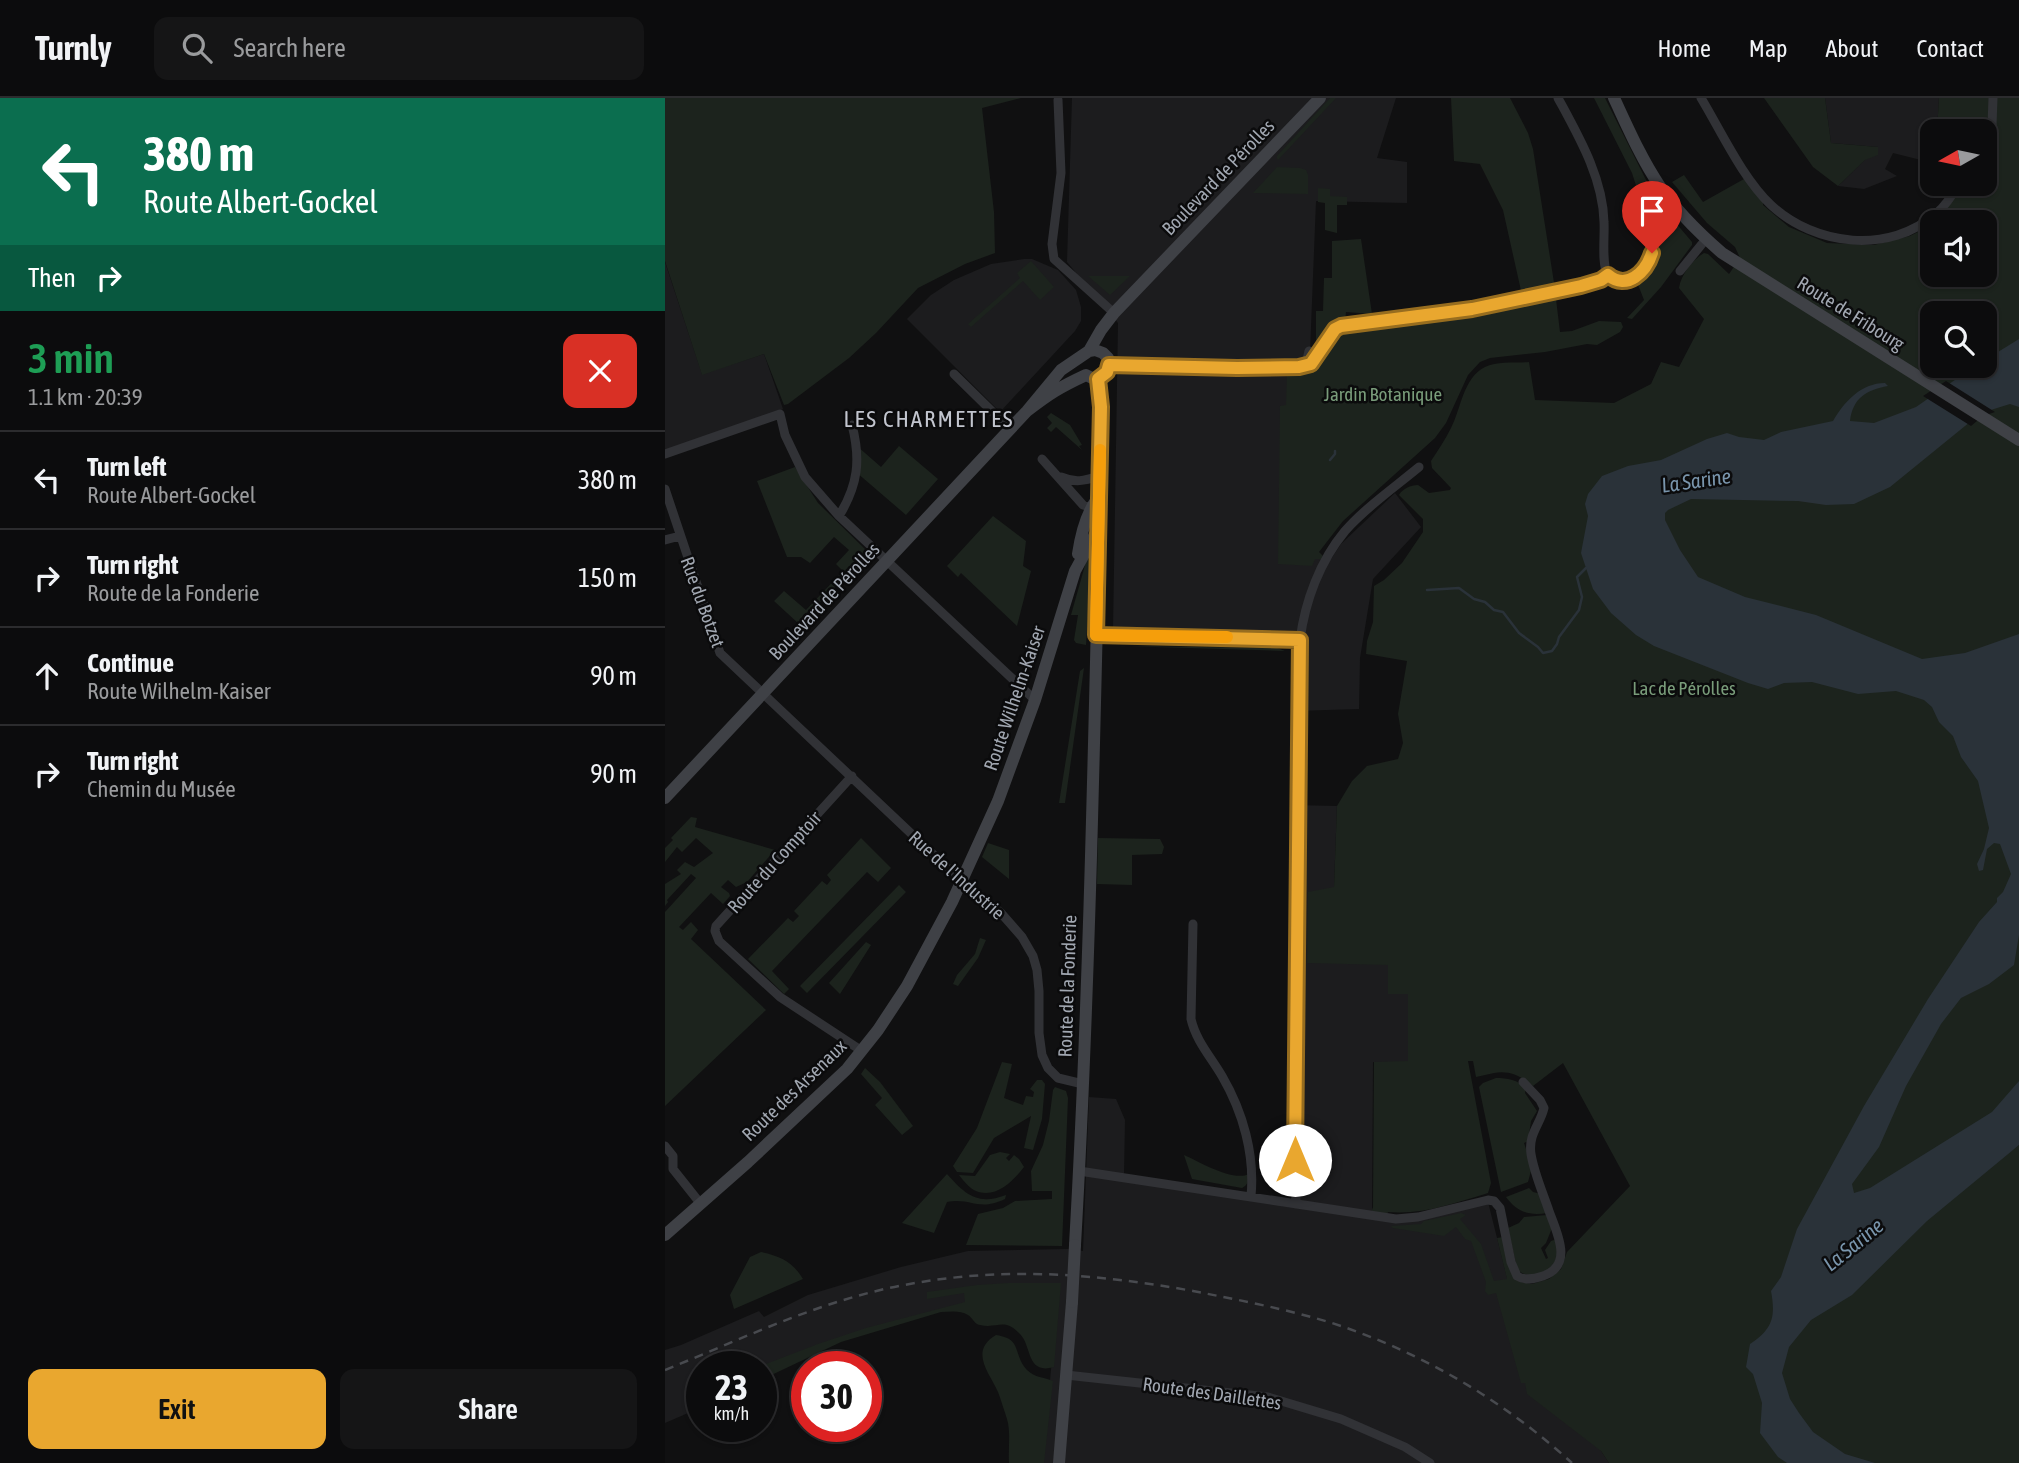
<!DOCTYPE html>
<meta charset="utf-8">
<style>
body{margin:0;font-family:"Asap Condensed",sans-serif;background:#151516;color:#f1f3f6;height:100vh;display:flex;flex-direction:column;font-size:26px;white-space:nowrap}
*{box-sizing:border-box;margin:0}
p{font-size:23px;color:#9a9b9d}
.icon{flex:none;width:38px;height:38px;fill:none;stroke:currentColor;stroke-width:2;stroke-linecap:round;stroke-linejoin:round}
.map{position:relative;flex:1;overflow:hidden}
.details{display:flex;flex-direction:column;background:#0c0c0d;width:665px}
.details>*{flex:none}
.top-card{background:#0b6e4f;color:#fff;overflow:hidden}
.needle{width:46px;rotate:261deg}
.buttons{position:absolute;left:1255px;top:21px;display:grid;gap:14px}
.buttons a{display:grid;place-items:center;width:77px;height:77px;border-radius:14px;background:#0c0c0d;box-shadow:0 2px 5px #0004,0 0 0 2px #2c2c2e;font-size:35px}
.speed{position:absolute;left:21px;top:1253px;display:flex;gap:14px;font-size:35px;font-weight:700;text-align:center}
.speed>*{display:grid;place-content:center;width:91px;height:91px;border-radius:50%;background:#0c0c0d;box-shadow:0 2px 5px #0004,0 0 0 2px #2c2c2e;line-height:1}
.speed small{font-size:18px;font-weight:400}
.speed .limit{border:10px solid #d22;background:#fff;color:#111}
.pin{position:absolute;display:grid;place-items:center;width:60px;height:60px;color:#fff;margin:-72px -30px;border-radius:50% 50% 50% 0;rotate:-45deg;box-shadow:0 0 7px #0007}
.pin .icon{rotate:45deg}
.me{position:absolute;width:77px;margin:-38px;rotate:0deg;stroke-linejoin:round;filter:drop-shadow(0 0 5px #0008)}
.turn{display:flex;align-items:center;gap:24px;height:147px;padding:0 28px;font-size:32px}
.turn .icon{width:91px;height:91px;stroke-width:2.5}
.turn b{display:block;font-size:49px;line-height:60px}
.then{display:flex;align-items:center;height:66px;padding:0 28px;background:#0003;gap:14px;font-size:26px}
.round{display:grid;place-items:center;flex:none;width:74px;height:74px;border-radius:14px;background:#151516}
.summary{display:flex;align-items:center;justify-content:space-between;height:119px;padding:0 28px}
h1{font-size:42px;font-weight:600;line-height:52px;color:#1e9e55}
.primary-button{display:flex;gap:14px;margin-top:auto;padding:14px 28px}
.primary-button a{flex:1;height:80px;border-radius:14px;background:#e9a72f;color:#111;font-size:28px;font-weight:600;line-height:80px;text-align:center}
.primary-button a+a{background:#151516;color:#f1f3f6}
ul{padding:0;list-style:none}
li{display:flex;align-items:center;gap:21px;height:98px;padding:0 28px;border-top:2px solid #2c2c2e}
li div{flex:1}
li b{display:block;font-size:26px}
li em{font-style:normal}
header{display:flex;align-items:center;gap:42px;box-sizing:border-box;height:98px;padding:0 35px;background:#0c0c0d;border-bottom:2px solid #2c2c2e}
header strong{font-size:33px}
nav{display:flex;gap:38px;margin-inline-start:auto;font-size:24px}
.search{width:490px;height:63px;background:#151516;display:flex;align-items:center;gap:18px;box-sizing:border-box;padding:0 24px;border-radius:14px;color:#9a9b9d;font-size:26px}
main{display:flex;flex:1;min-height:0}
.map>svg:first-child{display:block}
</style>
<header>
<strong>Turnly</strong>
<div class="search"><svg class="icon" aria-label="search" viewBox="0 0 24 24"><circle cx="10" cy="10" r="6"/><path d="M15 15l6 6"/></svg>Search here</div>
<nav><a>Home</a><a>Map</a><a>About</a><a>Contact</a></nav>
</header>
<main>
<section class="details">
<div class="top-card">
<div class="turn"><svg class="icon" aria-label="left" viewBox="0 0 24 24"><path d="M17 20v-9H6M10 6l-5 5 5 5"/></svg><div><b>380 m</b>Route Albert-Gockel</div></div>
<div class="then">Then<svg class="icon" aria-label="right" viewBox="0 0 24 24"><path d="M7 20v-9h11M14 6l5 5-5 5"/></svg></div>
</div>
<div class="summary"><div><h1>3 min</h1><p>1.1 km · 20:39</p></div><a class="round" style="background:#d93025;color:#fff"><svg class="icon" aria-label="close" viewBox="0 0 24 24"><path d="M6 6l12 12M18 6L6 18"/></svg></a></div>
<ul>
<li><svg class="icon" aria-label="left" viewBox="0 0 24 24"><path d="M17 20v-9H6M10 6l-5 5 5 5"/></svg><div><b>Turn left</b><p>Route Albert-Gockel</p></div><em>380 m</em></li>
<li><svg class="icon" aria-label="right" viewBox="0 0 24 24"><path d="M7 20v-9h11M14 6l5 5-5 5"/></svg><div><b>Turn right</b><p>Route de la Fonderie</p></div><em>150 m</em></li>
<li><svg class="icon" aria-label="ahead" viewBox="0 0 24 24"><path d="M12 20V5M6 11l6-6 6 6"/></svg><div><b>Continue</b><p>Route Wilhelm-Kaiser</p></div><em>90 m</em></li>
<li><svg class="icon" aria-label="right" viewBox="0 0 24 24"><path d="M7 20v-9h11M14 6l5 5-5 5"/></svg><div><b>Turn right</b><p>Chemin du Musée</p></div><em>90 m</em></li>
</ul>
<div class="primary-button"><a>Exit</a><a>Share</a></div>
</section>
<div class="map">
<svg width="1354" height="1365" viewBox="0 0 1354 1365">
<rect width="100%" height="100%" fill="#101011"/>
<path fill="#1c1c1e" d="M 407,0 L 731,0 L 712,60 L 742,64 L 742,105 L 651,103 L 637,456 L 643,456 L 664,464 L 676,446 L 730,395 L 756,429 L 708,481 L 695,560 L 694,611 L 629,613 L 630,535 L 448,532 L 453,225 L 402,164 Z
M 1160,0 L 1274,0 L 1272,33 L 1267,33 L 1267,70 L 1256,62 L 1228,55 L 1220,71 L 1232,78 L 1199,91 L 1173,88 L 1213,49 L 1166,45 Z
M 359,161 L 367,161 L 393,172 L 411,192 L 416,209 L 416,223 L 410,233 L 335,314 L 242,221 L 266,197 L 289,182 L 326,166 Z
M 0,164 L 37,276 L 99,256 L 118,311 L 112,315 L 0,353 Z
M 627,707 L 672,708 L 669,789 L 743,867 L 743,964 L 708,964 L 707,1120 L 750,1122 L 823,1104 L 842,1180 L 936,1353 L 944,1365 L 377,1365 L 393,1199 L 330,1197 L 175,1243 L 96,1269 L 37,1269 L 37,1309 L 0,1325 L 0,1252 L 16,1247 L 94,1213 L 99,1219 L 143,1197 L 236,1169 L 303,1153 L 403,1151 L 418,1153 L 424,999 L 451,1001 L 460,1022 L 459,1076 L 627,1102 Z"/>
<path fill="#1c231d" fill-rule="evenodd" d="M 0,0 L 356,0 L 317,10 L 329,114 L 330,155 L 300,166 L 253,190 L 211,235 L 184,260 L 123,306 L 119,307 L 99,256 L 37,277 L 0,163 Z
M 665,0 L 671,0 L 613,62 L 612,60 L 612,58 Z
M 786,0 L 845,0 L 863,35 L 868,51 L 890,191 L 857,197 L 838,112 L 815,66 L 789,63 Z
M 929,0 L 940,0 L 980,80 L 992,101 L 983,153 L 980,115 L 967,75 Z
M 1099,0 L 1160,0 L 1166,45 L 1213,49 L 1213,57 L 1200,62 L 1173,88 L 1148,69 Z
M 1274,0 L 1354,0 L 1354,1035 L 1340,1057 L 1354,1047 L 1354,1365 L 944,1365 L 936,1353 L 862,1296 L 860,1285 L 856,1285 L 831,1195 L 823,1197 L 820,1193 L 821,1184 L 806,1143 L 800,1141 L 791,1129 L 779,1138 L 728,1130 L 726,1128 L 756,1126 L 759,1123 L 796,1115 L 801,1117 L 795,1121 L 816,1146 L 829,1183 L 842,1181 L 832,1140 L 838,1139 L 856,1184 L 867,1186 L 884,1181 L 896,1171 L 902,1154 L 965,1088 L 898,965 L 868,988 C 857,979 845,972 829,975 C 823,976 817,978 811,979 L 808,963 L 803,963 L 826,1085 L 823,1095 C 790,1105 758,1117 723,1114 L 722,1117 L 706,1115 L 708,1109 L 709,964 L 743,963 L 743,896 L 723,896 L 723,867 L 642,865 L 643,794 L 669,789 L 672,708 L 687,683 L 702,668 L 733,661 L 738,645 L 733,616 L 742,563 L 701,556 L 702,543 L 708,524 L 709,488 L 719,482 L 737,465 L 758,434 L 758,421 L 734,397 C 737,391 746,387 753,387 L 764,395 L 785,392 L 786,390 L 767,370 L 766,363 C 773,352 780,342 786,330 C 796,311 798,280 820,269 C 832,263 850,265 864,264 L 870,302 L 949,305 L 986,286 L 996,264 L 1014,269 L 1039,221 L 1014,190 C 1016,177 1027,162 1039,155 L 1043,156 L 1064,176 L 1075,160 L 1070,149 L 1042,125 L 1007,84 L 1019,77 L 1038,104 L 1079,81 L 1098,101 L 1098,107 L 1124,129 L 1162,145 L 1209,147 L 1245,138 L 1267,127 L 1267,177 L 1320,177 L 1320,124 L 1271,124 L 1299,86 L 1320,86 L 1320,33 L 1272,33 ZM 1267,215 L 1320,215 L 1320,268 L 1267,268 Z
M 612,69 L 635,70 L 641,72 L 643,77 L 643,96 L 588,95 Z
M 653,90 L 665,91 L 665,98 L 682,99 L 682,107 L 672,107 L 672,135 L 660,132 L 660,105 L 653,104 Z
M 999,111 L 1027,144 L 1027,147 L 996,189 L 967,221 L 962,220 L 979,202 L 972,184 C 994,166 994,138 999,111 Z
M 696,141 L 707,216 L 681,214 L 680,224 L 651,253 L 651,213 L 658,213 L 659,180 L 667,180 L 667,143 Z
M 366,163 L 389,189 L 375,202 L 358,183 L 306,229 L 303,226 L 355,180 L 352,175 Z
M 423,178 L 465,178 L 445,197 Z
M 891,201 L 895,234 L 907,233 L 934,223 L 956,224 L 958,229 L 955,234 L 932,247 L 922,246 L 880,254 L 825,260 L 815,264 L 803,277 L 781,325 L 770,340 L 678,423 L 654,454 L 658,458 L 657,461 L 650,461 L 647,468 L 613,466 L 615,308 L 621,307 L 622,275 L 649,274 C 652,259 664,239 678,231 L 797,217 Z
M 386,315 L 405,327 L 417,347 L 414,348 L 417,352 L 391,329 L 386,334 L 382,330 L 387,325 L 382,319 Z
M 192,348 L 216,369 L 234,348 L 273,381 L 241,417 L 191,374 Z
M 130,369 L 153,405 L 204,455 L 134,526 L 109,503 L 119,493 L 141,512 L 178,473 L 171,466 L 184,452 L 169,439 L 145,465 L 136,459 L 122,459 L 92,383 Z
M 328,418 L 361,443 L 358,468 L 366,473 L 352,528 L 296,475 L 293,479 L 282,468 Z
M 424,453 L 426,453 L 425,518 L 423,518 L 421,547 L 411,545 L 409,542 L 413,517 L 406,517 Z
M 455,548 L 612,550 L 620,553 L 456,548 Z
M 419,570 L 400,705 L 394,705 L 415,573 Z
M 26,719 L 32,720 L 30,729 L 110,752 L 82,784 L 71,789 L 63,782 L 56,789 L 64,795 L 65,798 L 58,806 L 46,795 L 14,829 L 18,832 L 26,824 L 33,832 L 26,841 L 101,912 L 0,1008 L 0,814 L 31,780 L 26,776 L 2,802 L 3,804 L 0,808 L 0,786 L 16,776 L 12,772 L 20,764 L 29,769 L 48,755 L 31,740 L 17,754 L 12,749 L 0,764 L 0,750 L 8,742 L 6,740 Z
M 196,740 L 226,770 L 213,784 L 202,774 L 107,873 L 124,891 L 119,896 L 83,861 L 123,820 L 128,824 L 134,818 L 129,813 L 157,783 L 162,787 L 166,782 L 162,777 Z
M 433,740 L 495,741 L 499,749 L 497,756 L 467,757 L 467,787 L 432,786 Z
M 323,745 L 344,752 L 344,781 L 317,759 Z
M 234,787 L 241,794 L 142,895 L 135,888 Z
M 315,840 L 321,842 L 313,860 L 293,888 L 288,886 L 292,877 L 310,856 Z
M 201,844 L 206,847 L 175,896 L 164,885 Z
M 337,964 L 347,966 L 339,1000 L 358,1007 L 361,998 L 368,999 L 369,994 L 365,991 L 372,982 L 377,982 L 380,986 L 377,1021 L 368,1052 L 359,1050 L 366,1018 L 329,1040 L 308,1075 L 292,1074 L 288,1068 L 312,1030 Z
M 200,970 L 215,984 L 248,1028 L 237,1037 L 210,1007 L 217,1000 L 196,976 Z
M 831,980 C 842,980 853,982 861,990 L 860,995 L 872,1013 L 866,1023 L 863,1043 L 859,1045 L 867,1069 L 863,1084 L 836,1094 L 814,989 L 818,985 Z
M 390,989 L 401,993 L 403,1000 L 397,1148 L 301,1147 L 313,1116 L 338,1110 L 350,1103 L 387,1101 L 387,1093 L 367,1093 L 366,1073 L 378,1047 L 384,1023 L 388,992 Z
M 335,1054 L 345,1056 L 341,1060 L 344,1063 L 349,1057 L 354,1061 L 359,1069 C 348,1083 331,1101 311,1093 C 304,1090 298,1082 294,1077 L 310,1078 L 325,1057 Z
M 519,1057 C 535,1064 568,1084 584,1076 C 584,1082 583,1087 577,1090 L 527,1081 Z
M 282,1076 C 300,1096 312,1108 341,1097 L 340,1101 C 313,1114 306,1099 282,1104 L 269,1135 L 237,1125 Z
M 864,1090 L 868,1094 L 876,1096 L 882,1115 C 864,1118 852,1114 841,1099 Z
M 882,1117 L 887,1130 L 881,1145 L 876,1150 L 881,1161 L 883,1160 L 880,1152 L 886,1143 L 889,1142 L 891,1143 C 892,1149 893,1156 891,1161 C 886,1176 863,1183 852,1171 L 843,1130 L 854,1125 L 859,1119 Z
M 96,1154 C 115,1158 128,1164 138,1181 L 69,1211 L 65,1197 L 85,1159 Z
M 343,1185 L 396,1185 L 389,1269 C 361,1277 367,1248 355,1236 C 339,1219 333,1231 315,1227 C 309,1226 308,1220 303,1217 C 295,1212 285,1214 276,1214 L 176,1244 L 96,1282 L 96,1269 L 93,1269 L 153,1246 L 201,1230 L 300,1204 L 299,1195 L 262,1201 L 262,1194 L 312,1187 Z
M 331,1237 C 358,1241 347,1255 362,1272 C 370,1280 379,1279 388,1283 L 379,1365 L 344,1365 C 343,1351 346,1334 342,1321 C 339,1312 336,1302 333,1294 C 324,1274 304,1253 331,1237 Z"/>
<path fill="#2a3239" d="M 1354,241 L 1354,309 L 1345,306 L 1316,315 L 1225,389 L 1189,406 L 1161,407 L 1133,403 L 1026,401 L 1003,412 L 1000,415 L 1000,422 L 1015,452 L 1033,479 L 1080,499 L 1151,517 L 1257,561 L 1300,555 L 1354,536 L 1354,837 L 1349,867 L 1324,886 L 1296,900 L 1276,926 L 1241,988 L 1214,1049 L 1187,1086 L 1189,1095 L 1205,1090 L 1327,1014 L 1354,983 L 1354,1047 L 1262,1123 L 1187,1197 L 1146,1222 L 1124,1249 L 1117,1275 L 1125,1301 L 1134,1315 L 1148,1334 L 1180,1356 L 1210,1365 L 1122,1365 L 1113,1359 L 1095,1335 L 1097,1305 L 1088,1276 L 1081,1269 L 1085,1246 C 1107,1231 1111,1220 1106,1193 L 1116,1179 L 1132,1131 L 1199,1008 L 1263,901 L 1314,824 L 1332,804 L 1332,800 L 1338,794 L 1346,776 L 1335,746 L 1329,745 L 1322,751 L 1318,772 L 1314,773 L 1312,766 L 1319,751 L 1324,730 L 1313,683 L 1296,659 L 1288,638 L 1274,624 L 1267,609 L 1259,602 L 1231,593 L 1193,596 L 1147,584 L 1119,585 L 1103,591 L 1083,585 L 989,548 L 971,537 L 946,515 L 928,491 L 916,455 L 923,418 L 920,406 L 923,396 L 937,378 L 963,368 L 996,362 L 1042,341 L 1062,335 L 1074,339 L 1099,342 L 1116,334 L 1168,323 C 1179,304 1196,285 1220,285 L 1223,288 C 1201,292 1188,300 1185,323 L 1209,325 L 1251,309 L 1310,268 L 1320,268 L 1320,262 Z"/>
<path fill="#101011" d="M 1281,283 L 1330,314 L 1318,318 L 1306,328 L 1258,298 Z"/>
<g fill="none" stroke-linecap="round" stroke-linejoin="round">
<path stroke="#2a3239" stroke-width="2.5" d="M 665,362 L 670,356 L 670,353
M 762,492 L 794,490 L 809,501 L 820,504 L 829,512 L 838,514 L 854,535 L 873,549 L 878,555 L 887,553 L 892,546 L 894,539 L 914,512 L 917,499 L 912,479 L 921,470"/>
<path stroke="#313236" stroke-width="9" d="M 893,0 C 914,39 938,80 939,124 C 940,137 936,167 943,177 C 952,190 973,180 980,171 C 995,150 984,120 1005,102
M 1036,0 C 1056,33 1078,81 1106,107 C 1150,148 1224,157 1272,115 C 1281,107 1288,96 1294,86
M 393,2 L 396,75 L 387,146 L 389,161 L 449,215
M 1320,47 L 1327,27 L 1328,0
M 1015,173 L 1041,141
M 641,266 L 644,253
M 444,267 L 633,269 L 646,266 L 670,231 L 676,227 L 807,211 L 917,189 L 936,182 L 943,177
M 289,276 L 345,331
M 0,356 L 115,316 L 120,337 L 140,379 L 174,418 L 370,602
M 377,361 L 418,407 L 431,411
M 396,379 C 410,385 419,383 434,378
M 0,391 L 55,555 L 289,776 L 336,815 L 357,839 L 368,858 L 372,872 L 374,893 L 374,935 L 377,957 L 383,970 L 393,980 L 418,986
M 174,418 C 193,387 196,362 187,327
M 0,442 L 15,438
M 431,537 L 635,542
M 187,678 L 51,828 L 50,833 L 54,843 L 115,899 L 197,953
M 528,826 L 526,921 C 531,943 546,959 557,978 C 578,1014 590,1057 586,1098
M 0,1048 L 8,1058 L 8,1071 L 35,1105
M 414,1073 L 731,1121 L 753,1119 L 823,1102 L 829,1103 L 835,1110 L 846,1164 L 852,1178 C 860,1183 869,1181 878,1178 C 909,1167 892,1135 884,1113 C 878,1095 869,1075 866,1056 C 863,1036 875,1027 879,1010 L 875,1002 L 858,984
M 631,1106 L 630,1052 L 635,542 C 640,503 655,463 680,433 C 701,409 730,389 754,369
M 401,1277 L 603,1299 L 676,1321 L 740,1349 L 765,1365"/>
<path stroke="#3f4146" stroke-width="12" d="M 949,0 C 963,30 976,60 994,87 C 1011,113 1034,135 1057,155 L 1354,342
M 424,253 L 436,232 L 449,215 L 655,0
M 413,456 C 416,436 421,414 434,399
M 0,700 L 362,313 L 396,272 L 424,253 L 430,252 L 438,255 L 443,260 L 444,267 L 439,278 L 429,281 L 421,277 C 395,289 384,296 362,313
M 0,1137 L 83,1064 L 182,971 L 213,932 L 242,888 L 287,804 L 333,703 L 370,602 L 410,473 L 434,429
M 410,1147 C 426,868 430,588 437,309 L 433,280
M 394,1365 L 407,1204"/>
<path stroke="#484a4f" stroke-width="2.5" stroke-dasharray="9 7" stroke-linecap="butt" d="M 0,1272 C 77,1241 152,1204 234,1188 C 334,1168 427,1175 528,1193 C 574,1202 621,1211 667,1225 C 756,1254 838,1302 907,1365"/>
<path stroke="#3f4146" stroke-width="12" d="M 407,1204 L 410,1147"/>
</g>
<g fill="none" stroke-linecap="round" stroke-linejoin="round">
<defs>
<path id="route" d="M 630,1062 L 635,542 L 431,537 L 436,309 L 433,281 L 442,274 L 444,267 L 572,270 L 634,269 L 646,266 L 670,231 L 676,228 L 807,211 L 916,188 L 936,182 L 943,177 C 962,193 981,174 987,155"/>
</defs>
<use href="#route" stroke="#976d1f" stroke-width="18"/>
<use href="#route" stroke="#e9a72f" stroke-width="12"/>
<path stroke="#f59e0b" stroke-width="12" d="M 435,352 L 431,537 L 562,539"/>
</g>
<g text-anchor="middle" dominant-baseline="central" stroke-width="5" stroke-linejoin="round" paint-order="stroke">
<g font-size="19" fill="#a1a7b1" stroke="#0b0b0c">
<text transform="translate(553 79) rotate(-46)">Boulevard de Pérolles</text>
<text transform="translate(1186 215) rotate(32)">Route de Fribourg</text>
<text transform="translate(159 503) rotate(-47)">Boulevard de Pérolles</text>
<text transform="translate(38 504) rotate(70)">Rue du Botzet</text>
<text transform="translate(349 600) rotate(-71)">Route Wilhelm-Kaiser</text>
<text transform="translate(109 764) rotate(-48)">Route du Comptoir</text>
<text transform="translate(292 777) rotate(42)">Rue de l'Industrie</text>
<text transform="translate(402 888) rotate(-88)">Route de la Fonderie</text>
<text transform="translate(129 992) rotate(-44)">Route des Arsenaux</text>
<text transform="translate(547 1295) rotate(8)">Route des Daillettes</text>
</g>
<g font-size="19" fill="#799c7a" stroke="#0b0b0c">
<text x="718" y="296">Jardin Botanique</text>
<text x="1019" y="590">Lac de Pérolles</text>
</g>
<g font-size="21" font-style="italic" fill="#7995ac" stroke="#0b0b0c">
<text transform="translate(1031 382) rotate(-8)">La Sarine</text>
<text transform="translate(1188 1146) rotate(-39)">La Sarine</text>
</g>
<g font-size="23" letter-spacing="2" fill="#c2c5ce" stroke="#0b0b0c">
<text x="264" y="321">LES CHARMETTES</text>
</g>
</g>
</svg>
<div class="buttons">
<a><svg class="needle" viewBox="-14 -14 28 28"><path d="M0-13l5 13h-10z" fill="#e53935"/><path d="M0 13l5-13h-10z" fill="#9a9b9d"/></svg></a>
<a><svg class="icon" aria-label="sound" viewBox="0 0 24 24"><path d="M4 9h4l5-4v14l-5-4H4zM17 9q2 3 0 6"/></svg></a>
<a><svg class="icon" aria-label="search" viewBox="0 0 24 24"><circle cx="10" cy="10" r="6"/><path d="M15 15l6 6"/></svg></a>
</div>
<div class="speed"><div>23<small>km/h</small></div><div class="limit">30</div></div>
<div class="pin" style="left:987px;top:155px;background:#d93025"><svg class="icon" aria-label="arrive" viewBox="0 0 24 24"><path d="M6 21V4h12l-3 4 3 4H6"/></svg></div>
<svg class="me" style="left:630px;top:1062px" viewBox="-20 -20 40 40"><circle r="19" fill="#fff"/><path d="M0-13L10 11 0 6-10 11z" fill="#e9a72f"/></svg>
</div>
</main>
